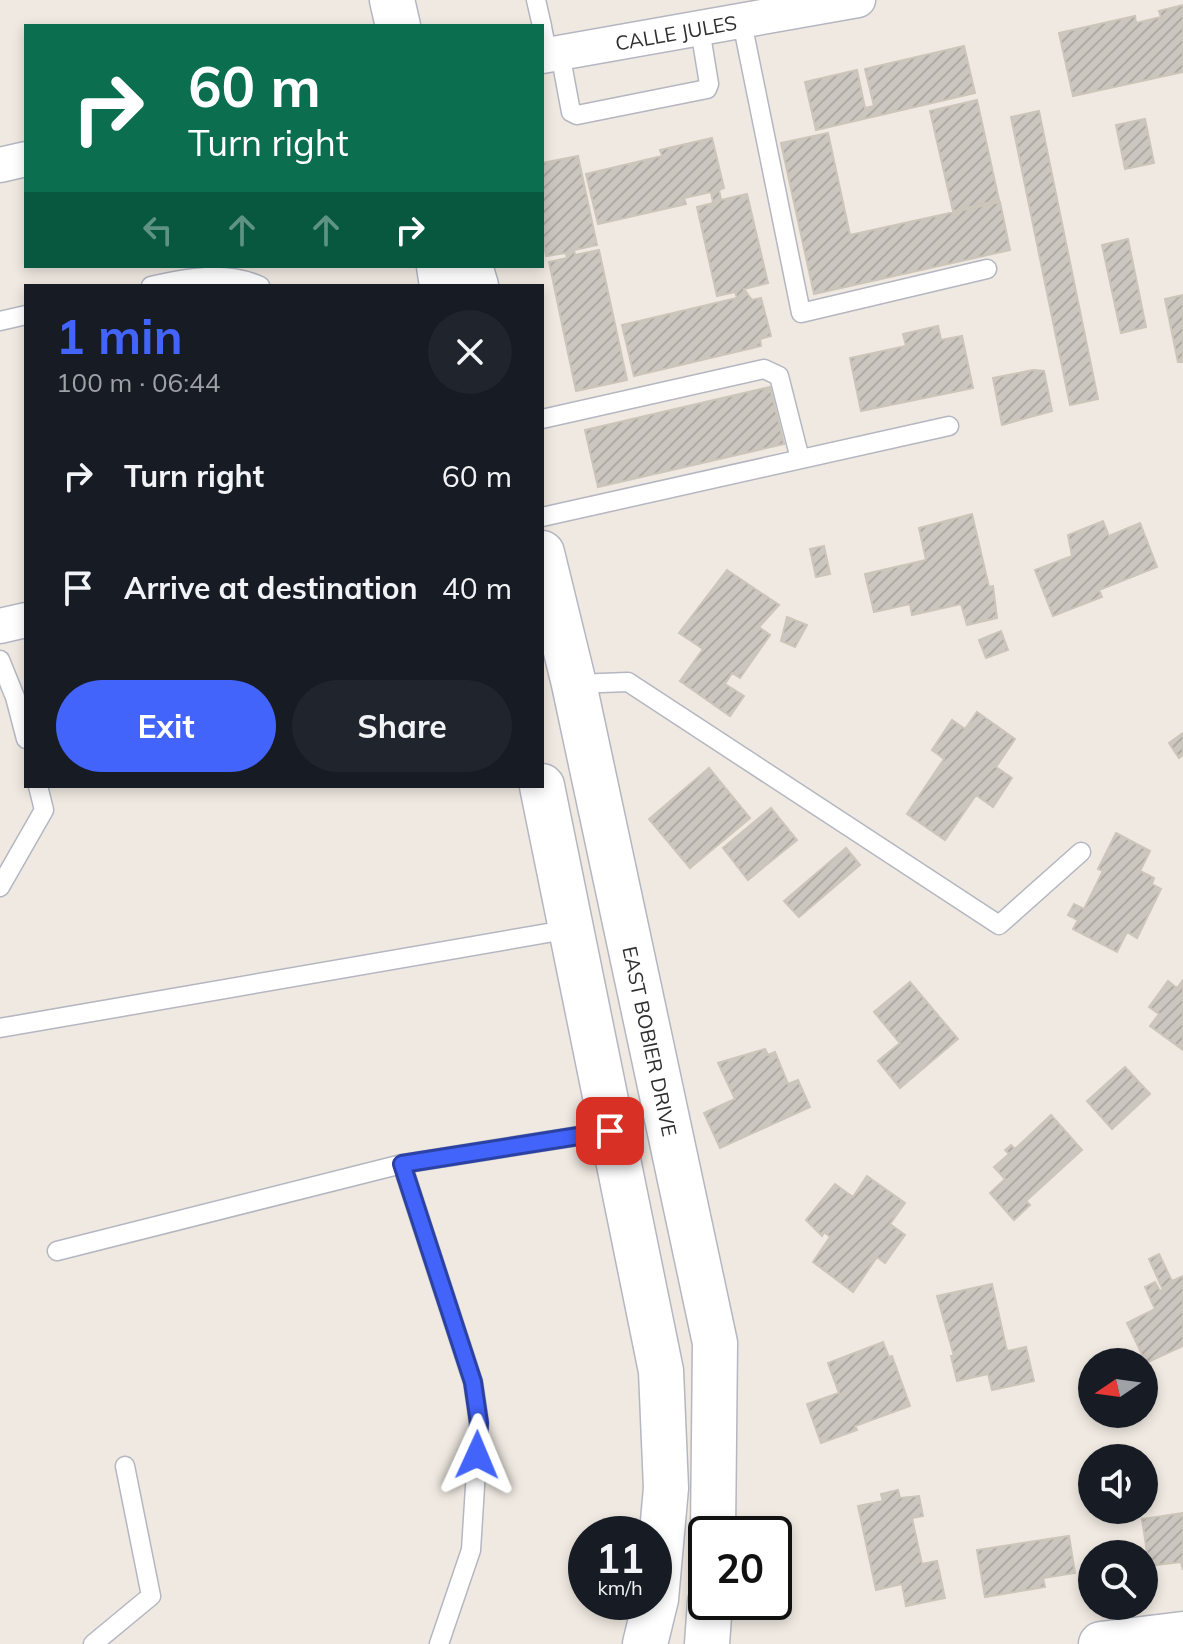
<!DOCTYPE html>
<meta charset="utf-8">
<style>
body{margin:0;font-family:Mulish,sans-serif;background:#20242c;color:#f1f3f6;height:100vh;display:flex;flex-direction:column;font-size:30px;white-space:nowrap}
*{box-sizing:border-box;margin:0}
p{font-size:26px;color:#9ea1a6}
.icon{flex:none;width:44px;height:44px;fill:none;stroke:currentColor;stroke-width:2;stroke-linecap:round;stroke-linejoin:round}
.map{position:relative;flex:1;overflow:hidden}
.panel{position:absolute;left:24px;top:284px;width:520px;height:504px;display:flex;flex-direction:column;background:#171b24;border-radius:0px;box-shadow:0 4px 12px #0003}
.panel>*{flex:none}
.top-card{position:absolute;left:24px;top:24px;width:520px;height:244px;border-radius:0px;box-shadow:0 4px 12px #0003;background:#0b6e4f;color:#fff;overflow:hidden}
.needle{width:52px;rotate:257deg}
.controls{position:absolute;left:1078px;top:1348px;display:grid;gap:16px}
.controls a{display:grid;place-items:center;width:80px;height:80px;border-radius:50%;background:#171b24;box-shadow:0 4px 12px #0003;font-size:40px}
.speed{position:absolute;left:568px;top:1516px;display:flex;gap:16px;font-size:40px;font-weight:700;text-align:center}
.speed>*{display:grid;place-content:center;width:104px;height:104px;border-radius:50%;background:#171b24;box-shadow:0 4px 12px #0003;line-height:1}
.speed small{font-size:20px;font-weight:400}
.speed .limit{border:4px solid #111;border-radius:12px;background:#fff;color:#111}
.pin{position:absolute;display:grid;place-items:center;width:68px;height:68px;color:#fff;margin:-34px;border-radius:16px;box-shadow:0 4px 12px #0006}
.me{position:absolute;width:88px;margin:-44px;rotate:1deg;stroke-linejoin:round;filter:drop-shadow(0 0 6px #0008)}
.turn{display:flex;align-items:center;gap:28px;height:168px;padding:0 32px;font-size:36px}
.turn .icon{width:104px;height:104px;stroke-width:2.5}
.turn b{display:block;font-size:56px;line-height:68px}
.lanes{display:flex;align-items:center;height:76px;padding:0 32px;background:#0003;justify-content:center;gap:40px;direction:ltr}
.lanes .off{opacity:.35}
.round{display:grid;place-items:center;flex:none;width:84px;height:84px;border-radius:42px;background:#20242c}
.summary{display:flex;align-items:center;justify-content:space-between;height:136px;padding:0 32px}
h1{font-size:48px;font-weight:700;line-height:60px;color:#4264fb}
.primary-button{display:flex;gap:16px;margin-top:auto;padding:16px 32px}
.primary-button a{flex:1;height:92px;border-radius:48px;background:#4264fb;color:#fff;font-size:32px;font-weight:700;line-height:92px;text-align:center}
.primary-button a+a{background:#20242c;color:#f1f3f6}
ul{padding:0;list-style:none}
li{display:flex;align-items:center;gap:24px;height:112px;padding:0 32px}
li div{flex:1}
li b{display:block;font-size:30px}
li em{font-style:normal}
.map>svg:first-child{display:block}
</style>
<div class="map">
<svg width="1183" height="1644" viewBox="0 0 1183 1644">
<defs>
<pattern id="building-hatch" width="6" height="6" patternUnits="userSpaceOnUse" patternTransform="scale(2)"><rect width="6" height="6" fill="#cbc7bf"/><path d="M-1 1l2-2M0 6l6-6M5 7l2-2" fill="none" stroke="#afaba4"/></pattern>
</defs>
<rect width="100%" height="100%" fill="#efe9e1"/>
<path fill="url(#building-hatch)" stroke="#cbc5ba" stroke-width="2" d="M 1183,5 L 1183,72 L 1073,96 L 1059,33 L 1135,16 L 1136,23 L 1161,17 L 1159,11 Z
M 964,46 L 975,93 L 816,130 L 805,82 L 857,70 L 865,108 L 874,106 L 865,69 Z
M 977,100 L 999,200 L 953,211 L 930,111 Z
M 1039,111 L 1098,399 L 1070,405 L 1011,117 Z
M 1145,119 L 1154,163 L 1125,169 L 1116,125 Z
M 828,133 L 850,235 L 1000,202 L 1010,250 L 814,294 L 781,143 Z
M 712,138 L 724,188 L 719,190 L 721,200 L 747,194 L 768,283 L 744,289 L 752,300 L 761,298 L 771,336 L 760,339 L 761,346 L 634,376 L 622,325 L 737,298 L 735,292 L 717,296 L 697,207 L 713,203 L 711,192 L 684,198 L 686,204 L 598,224 L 586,174 L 662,156 L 660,150 Z
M 578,156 L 597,245 L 574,250 L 575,255 L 599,250 L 627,380 L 576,391 L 549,262 L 567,258 L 566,253 L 546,256 L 542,236 L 542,163 Z
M 1128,239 L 1146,327 L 1121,333 L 1102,245 Z
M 1183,295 L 1183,362 L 1178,362 L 1165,299 Z
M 938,326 L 941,340 L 962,336 L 973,388 L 861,411 L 850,358 L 906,346 L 903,334 Z
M 1033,370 L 1044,371 L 1052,411 L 1002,425 L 993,378 Z
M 770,387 L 784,444 L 598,487 L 585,430 Z
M 972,514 L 989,587 L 993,586 L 997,618 L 967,625 L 961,604 L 912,615 L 910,604 L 874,612 L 865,574 L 926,560 L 919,528 Z
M 1103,521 L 1109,536 L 1140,523 L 1157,567 L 1099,590 L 1102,597 L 1053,616 L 1035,570 L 1072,556 L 1068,535 Z
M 824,546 L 830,574 L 816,577 L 810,549 Z
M 727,570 L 779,605 L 759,627 L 770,635 L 740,678 L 732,673 L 725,684 L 744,696 L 730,716 L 680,681 L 703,649 L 679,633 Z
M 787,617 L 807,625 L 795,647 L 781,641 Z
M 1001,631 L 1008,650 L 986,658 L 979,640 Z
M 977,712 L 1015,739 L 996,767 L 1012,778 L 993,807 L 976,795 L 945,840 L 907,814 L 944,759 L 932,750 L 952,720 L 965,729 Z
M 1183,733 L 1183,755 L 1179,758 L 1169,743 Z
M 709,768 L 750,818 L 690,868 L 649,819 Z
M 771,808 L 797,840 L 748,880 L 723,848 Z
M 1116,833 L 1150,851 L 1140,871 L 1154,878 L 1152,884 L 1161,889 L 1137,938 L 1127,932 L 1117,952 L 1073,929 L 1078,920 L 1068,915 L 1074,904 L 1084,909 L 1103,871 L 1098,869 Z
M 846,848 L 860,865 L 799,917 L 784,901 Z
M 1183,980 L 1183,1050 L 1150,1026 L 1159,1014 L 1149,1007 L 1168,981 L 1177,988 Z
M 910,982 L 958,1039 L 900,1088 L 878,1061 L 900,1043 L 874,1012 Z
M 765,1049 L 768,1055 L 775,1052 L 788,1084 L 798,1080 L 810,1107 L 720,1148 L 704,1113 L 735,1099 L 718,1063 Z
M 1125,1067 L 1150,1094 L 1112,1129 L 1087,1101 Z
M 1051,1115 L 1082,1150 L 1026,1201 L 1030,1205 L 1014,1220 L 990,1193 L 1005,1179 L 994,1167 L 1009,1154 L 1005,1150 L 1011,1145 L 1015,1149 Z
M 867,1176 L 905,1203 L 890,1224 L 905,1235 L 885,1263 L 877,1257 L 853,1292 L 813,1262 L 830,1237 L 824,1232 L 822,1236 L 806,1220 L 835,1184 L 853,1197 Z
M 1159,1254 L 1172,1281 L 1183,1276 L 1183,1346 L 1146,1363 L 1127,1323 L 1155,1309 L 1145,1287 L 1155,1282 L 1160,1291 L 1163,1290 L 1149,1259 Z
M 992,1284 L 1007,1351 L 1026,1347 L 1034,1381 L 992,1390 L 988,1374 L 957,1381 L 951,1356 L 954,1356 L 937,1296 Z
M 883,1342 L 889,1357 L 892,1356 L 910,1406 L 855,1426 L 857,1430 L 821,1443 L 807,1404 L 839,1393 L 828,1363 Z
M 898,1490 L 900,1498 L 919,1496 L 923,1516 L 912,1518 L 922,1564 L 937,1561 L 945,1598 L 906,1606 L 902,1584 L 876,1590 L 858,1506 L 883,1501 L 881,1494 Z
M 1183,1513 L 1183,1570 L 1181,1562 L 1149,1566 L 1142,1519 Z
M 1069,1536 L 1075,1573 L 1043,1578 L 1045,1587 L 985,1597 L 977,1550 Z"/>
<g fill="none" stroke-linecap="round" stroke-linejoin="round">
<defs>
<path id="lane" d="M 536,0 L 542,26
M 742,22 L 801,313 L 987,269
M 542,27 L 548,56
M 560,53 L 571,112 L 577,115 L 707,89 L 709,84 L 700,29
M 151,286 C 187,278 225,270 260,286
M 0,321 L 26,315
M 542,419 L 764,369 L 779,376 L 800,459
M 542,517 L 949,426
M 0,660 L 15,697 L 26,739
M 574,684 L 628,682 L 999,925 L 1081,852
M 0,887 L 44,810 L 38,786
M 0,1028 L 571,929
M 402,1164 L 473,1382 L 479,1423 L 471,1550 L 439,1644
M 57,1251 L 402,1164 L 610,1131
M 93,1644 L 151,1596 L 125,1466"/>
<g id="street">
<path id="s1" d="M 542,56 L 858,0"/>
<path d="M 0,165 L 26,159"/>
<path d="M 0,626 L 26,620"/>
</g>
<g id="secondary">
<path d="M 392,0 L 398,26"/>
<path d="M 439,266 L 442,286"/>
<path d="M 470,266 L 476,286"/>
<path id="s2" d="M 542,553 L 574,684 L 715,1343 L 713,1534"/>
<path d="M 542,786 L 661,1371 L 666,1488 L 656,1599 L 645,1644"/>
<path d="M 707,1644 L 710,1602"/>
<path d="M 1101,1644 L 1183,1634"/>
</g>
</defs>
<use href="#lane" stroke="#b4b7c1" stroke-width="21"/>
<use href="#street" stroke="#b4b7c1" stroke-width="37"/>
<use href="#secondary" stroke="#b4b7c1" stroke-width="47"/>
<use href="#lane" stroke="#fff" stroke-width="18"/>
<use href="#street" stroke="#fff" stroke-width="34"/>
<use href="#secondary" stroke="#fff" stroke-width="44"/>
</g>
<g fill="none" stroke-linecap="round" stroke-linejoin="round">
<defs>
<path id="route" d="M 477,1455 L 479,1423 L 473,1382 L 402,1164 L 610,1131"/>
</defs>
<use href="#route" stroke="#2b41a3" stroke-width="20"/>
<use href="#route" stroke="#4264fb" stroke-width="14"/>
</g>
<g text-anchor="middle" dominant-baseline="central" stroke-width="8" stroke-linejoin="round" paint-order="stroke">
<g font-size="20" fill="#2e2e2e" stroke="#fff">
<text stroke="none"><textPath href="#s1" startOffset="136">CALLE JULES</textPath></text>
<text stroke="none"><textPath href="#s2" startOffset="500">EAST BOBIER DRIVE</textPath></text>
</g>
</g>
</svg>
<div class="controls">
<a><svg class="needle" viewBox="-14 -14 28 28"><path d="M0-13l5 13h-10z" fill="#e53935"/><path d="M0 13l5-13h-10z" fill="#9ea1a6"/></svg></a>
<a><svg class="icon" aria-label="sound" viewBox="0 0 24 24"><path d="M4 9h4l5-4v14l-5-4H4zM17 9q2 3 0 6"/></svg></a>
<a><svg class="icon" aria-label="search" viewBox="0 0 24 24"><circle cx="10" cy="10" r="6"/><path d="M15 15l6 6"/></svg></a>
</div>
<div class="speed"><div>11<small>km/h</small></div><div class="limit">20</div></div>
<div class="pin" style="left:610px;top:1131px;background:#d93025"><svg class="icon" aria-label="arrive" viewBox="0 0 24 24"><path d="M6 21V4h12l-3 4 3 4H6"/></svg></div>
<svg class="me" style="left:477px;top:1455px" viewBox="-20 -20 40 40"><path d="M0-17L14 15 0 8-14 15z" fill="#4264fb" stroke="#fff" stroke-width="4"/></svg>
<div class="top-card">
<div class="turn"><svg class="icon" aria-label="right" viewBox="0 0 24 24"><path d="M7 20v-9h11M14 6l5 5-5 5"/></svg><div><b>60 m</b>Turn right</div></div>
<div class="lanes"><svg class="icon off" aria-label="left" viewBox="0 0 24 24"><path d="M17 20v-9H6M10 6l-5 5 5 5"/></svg><svg class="icon off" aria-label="ahead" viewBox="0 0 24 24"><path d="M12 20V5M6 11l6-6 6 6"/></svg><svg class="icon off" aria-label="ahead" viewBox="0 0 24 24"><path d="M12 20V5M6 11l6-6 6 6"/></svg><svg class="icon" aria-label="right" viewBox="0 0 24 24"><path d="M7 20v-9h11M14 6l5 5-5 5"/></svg></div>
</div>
<section class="panel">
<div class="summary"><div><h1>1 min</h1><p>100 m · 06:44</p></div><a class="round"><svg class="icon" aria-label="close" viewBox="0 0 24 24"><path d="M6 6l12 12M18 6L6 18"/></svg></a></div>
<ul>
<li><svg class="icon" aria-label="right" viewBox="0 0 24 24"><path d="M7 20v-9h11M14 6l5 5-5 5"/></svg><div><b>Turn right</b></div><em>60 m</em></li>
<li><svg class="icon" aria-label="arrive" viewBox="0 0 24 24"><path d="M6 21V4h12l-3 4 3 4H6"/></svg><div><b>Arrive at destination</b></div><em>40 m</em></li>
</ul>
<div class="primary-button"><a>Exit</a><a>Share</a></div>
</section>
</div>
